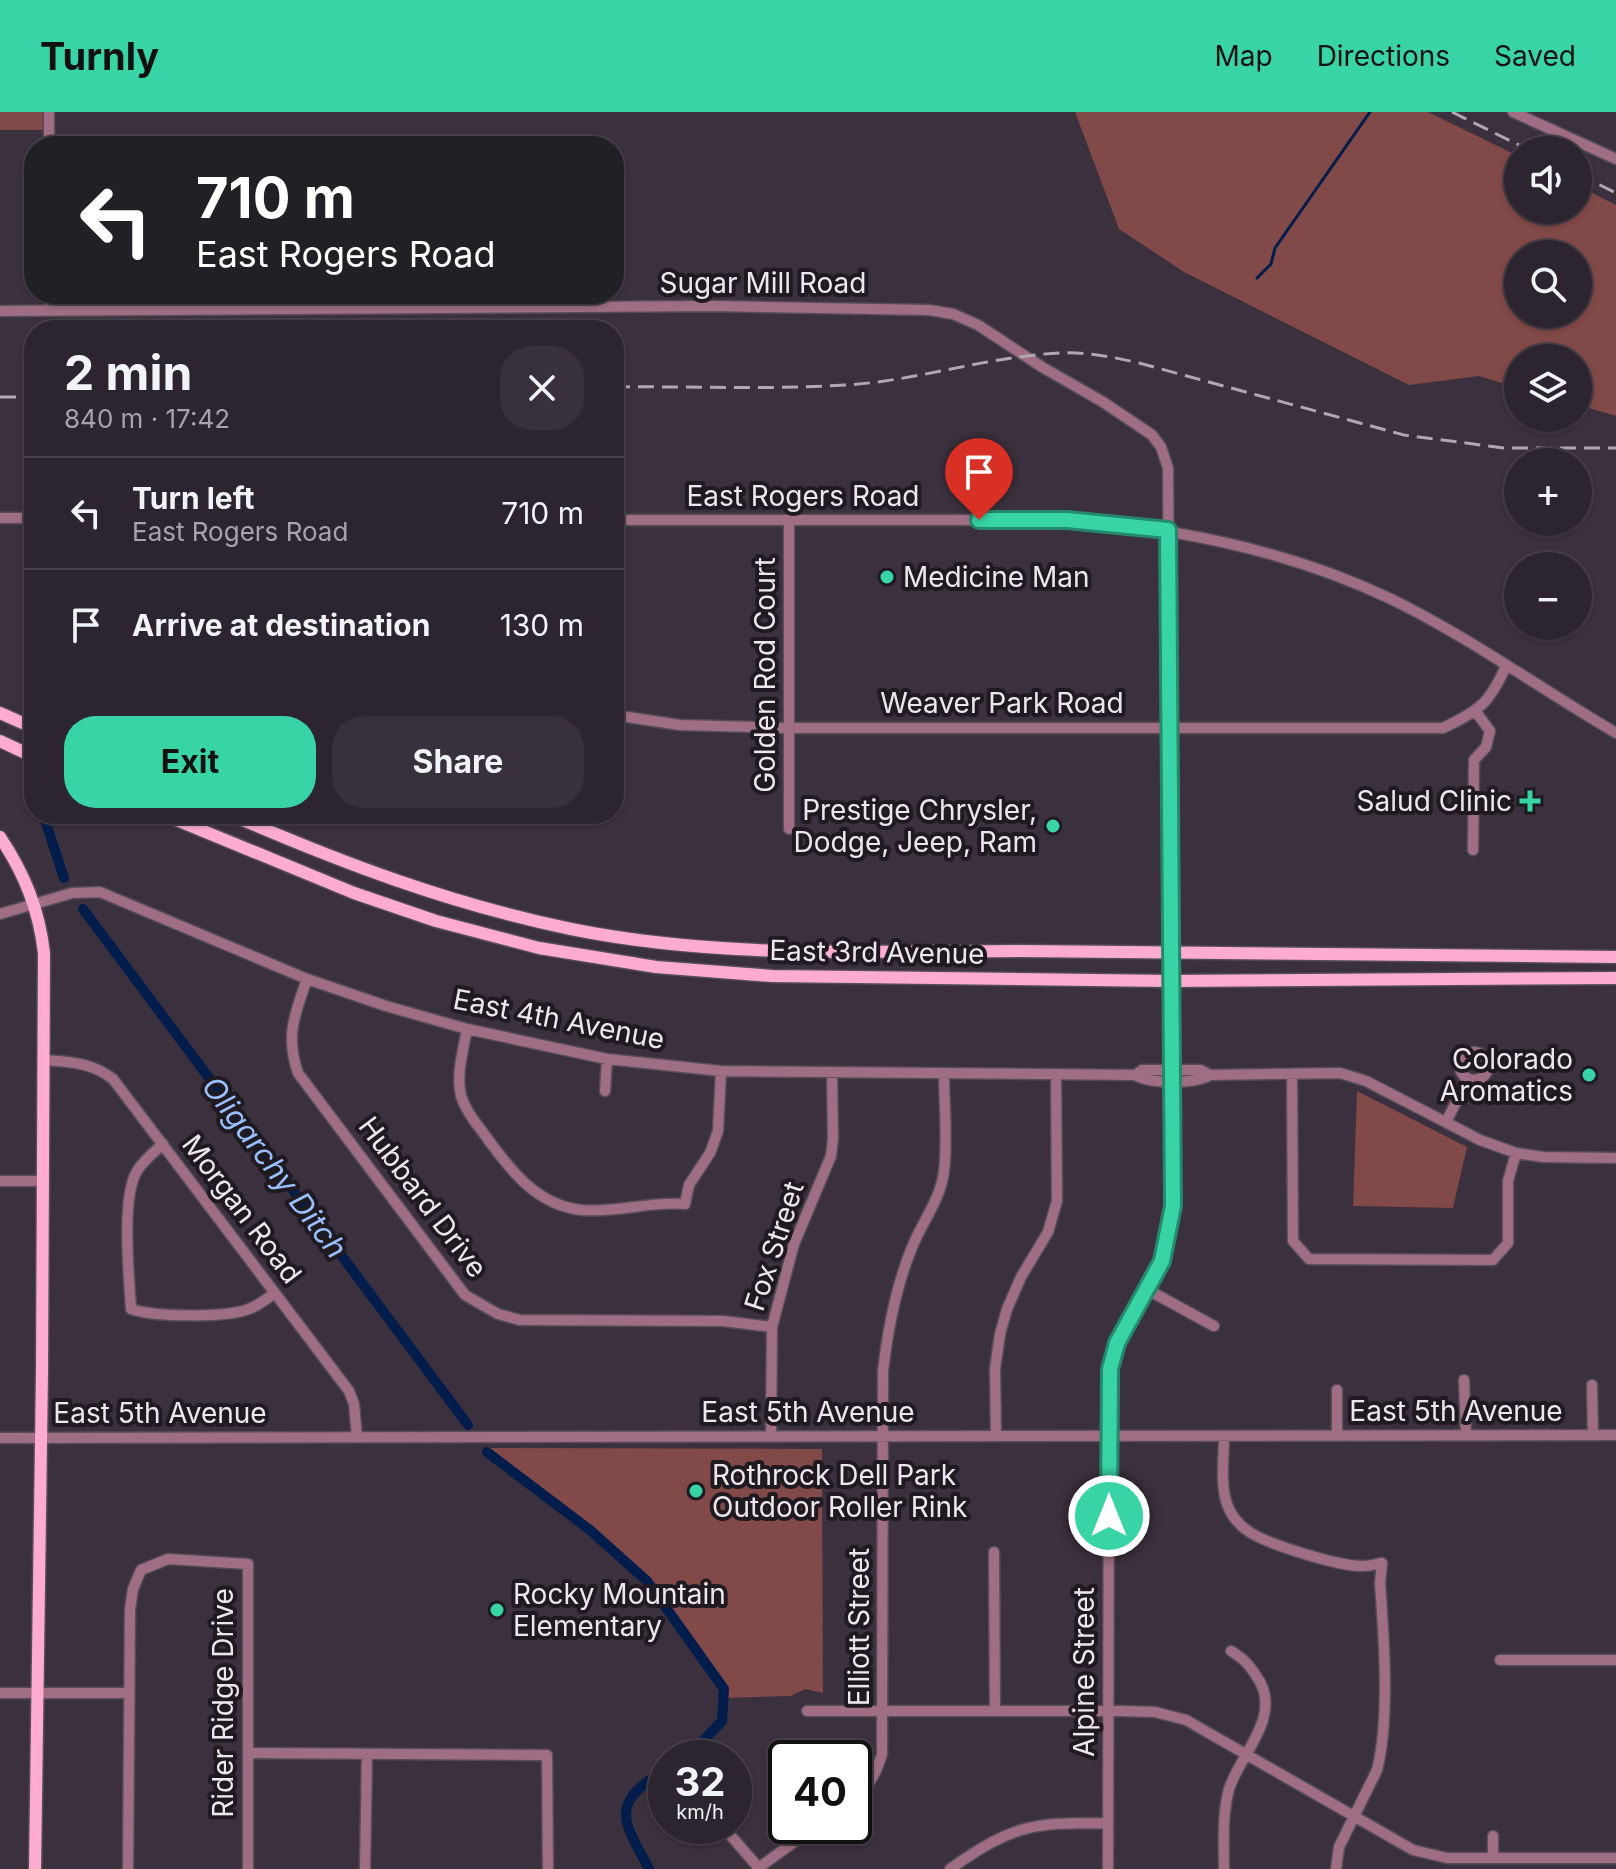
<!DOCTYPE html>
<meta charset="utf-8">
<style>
body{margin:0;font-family:Inter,sans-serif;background:#38303a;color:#f1f3f6;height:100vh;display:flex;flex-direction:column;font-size:30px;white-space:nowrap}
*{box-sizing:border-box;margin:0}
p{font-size:26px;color:#a6a4aa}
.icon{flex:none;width:44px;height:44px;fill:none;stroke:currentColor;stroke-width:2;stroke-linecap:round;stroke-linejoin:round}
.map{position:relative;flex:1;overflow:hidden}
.sheet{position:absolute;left:24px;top:208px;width:600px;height:504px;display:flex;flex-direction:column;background:#2c242e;border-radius:32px;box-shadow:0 2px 6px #0004,0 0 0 2px #48414a}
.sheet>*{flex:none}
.hud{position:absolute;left:24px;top:24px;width:600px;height:168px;border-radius:32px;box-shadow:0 2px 6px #0004,0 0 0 2px #48414a;background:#202124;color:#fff;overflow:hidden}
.controls{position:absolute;left:1504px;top:24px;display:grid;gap:16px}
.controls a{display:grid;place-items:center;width:88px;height:88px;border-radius:50%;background:#2c242e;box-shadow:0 2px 6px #0004,0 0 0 2px #48414a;font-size:40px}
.speed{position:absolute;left:648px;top:1628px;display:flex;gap:16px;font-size:40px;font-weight:700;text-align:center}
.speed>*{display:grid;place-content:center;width:104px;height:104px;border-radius:50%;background:#2c242e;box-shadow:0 2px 6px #0004,0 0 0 2px #48414a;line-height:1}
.speed small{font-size:20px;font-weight:400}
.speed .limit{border:4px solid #111;border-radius:12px;background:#fff;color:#111}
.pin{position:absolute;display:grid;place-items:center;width:68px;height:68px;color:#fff;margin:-82px -34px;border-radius:50% 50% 50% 0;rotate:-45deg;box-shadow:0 0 8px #0007}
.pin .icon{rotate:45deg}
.me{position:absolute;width:88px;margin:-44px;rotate:0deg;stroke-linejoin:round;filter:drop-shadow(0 0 6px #0008)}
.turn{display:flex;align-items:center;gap:28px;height:168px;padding:0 40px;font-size:36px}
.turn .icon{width:104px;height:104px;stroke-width:2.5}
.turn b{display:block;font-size:56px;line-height:68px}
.round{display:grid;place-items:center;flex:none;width:84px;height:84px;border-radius:32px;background:#38303a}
.summary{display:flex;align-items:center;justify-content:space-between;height:136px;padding:0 40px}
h1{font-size:48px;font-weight:700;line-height:60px}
.button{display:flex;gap:16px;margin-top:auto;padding:16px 40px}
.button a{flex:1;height:92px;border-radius:32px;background:#39d4a5;color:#111;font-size:32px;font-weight:700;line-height:92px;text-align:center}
.button a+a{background:#38303a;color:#f1f3f6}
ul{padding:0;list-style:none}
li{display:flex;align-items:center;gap:24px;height:112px;padding:0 40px;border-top:2px solid #48414a}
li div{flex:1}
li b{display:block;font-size:30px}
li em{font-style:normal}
header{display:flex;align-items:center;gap:48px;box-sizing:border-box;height:112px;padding:0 40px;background:#39d4a5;color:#111}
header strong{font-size:38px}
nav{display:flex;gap:44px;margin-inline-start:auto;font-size:28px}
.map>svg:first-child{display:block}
</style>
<header>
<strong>Turnly</strong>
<nav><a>Map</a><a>Directions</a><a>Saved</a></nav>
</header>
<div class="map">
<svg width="1616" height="1757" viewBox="0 0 1616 1757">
<rect width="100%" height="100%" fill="#3b303d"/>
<path fill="#814947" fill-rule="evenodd" d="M 0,0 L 44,0 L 44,18 L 0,18 Z
M 1075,0 L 1428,0 L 1518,44 L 1518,98 L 1578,98 L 1578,74 L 1616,93 L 1616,304 L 1578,293 L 1578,246 L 1518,246 L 1518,276 L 1479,264 L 1409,273 L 1184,160 L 1119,117 ZM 1518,142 L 1578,142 L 1578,202 L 1518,202 Z
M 1357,979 L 1467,1035 L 1453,1096 L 1353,1094 Z
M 485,1336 L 822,1337 L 823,1581 L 805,1577 L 791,1584 L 723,1586 L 724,1577 L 647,1469 L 590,1418 Z"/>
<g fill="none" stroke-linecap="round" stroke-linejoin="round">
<path stroke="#021c4b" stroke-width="3" d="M 1257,166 L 1271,152 L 1275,136 L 1370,0"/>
<path stroke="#021c4b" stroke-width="10" d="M 30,671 L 34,678
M 43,702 L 64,766
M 83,797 L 468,1313
M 487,1340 L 590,1418 L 647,1469 L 724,1577 L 722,1609 L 692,1641 L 684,1646
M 649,1757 C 621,1705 610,1692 666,1657"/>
<defs>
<path id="minor" d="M 49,0 L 49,34
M 1513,0 L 1616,47
M 50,182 L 50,198
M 0,199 L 714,194 L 929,198 L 953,202 L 978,213 L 1042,255 L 1103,290 L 1152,323 L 1161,335 L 1168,356 L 1173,1094 L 1162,1149 L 1117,1231 L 1109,1270 L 1108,1757
M 0,406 L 34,406
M 614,408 L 1067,408 C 1179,416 1288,438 1391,487 C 1469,525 1541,577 1616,621
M 614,603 L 680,613 L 788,616 L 1443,616 C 1480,598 1489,592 1506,554
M 789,717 L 789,408
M 1473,738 L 1474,648 L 1486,635 L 1490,619 L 1476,600
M 0,802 L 72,781 L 100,780 L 307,867 L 386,894 L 467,917 L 607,947 L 721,959 L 1135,963 L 1142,958 L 1201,958 L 1210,963
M 307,867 C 295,902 285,923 298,961 L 465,1183 L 498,1202 L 520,1208 L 723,1209 L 772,1215
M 467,917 C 463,939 456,962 461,984 C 466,1000 477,1012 487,1026 C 511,1059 537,1093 581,1098 C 618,1101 650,1089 685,1092 L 689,1073 L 710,1041 L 718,1019 L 721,959
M1460 954a14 14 0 1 1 28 0a14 14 0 1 1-28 0Z
M 43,948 C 70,950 91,950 113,967 L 349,1279 L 354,1292 L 357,1325
M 1292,962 L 1293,1129 L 1309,1147 L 1493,1148 L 1508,1131 L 1508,1069 L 1516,1041
M 1135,963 C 1149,972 1196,972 1210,963 L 1340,961 L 1366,969 L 1480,1028 L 1516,1041 L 1543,1045 L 1616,1046
M 605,979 L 607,947
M 1446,1010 L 1468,967
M 163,1032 C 154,1040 143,1049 137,1059 C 121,1085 129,1165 131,1197 C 154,1205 226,1206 249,1197 C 258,1194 267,1186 275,1181
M 0,1069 L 43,1069
M 1148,1178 L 1214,1214
M 1464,1268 L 1466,1323
M 1592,1273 L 1593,1323
M 1337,1278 L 1337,1324
M 771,1324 L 772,1215 L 794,1132 L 831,1044 L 833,1027 L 832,961
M 996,1324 L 995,1257 L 1000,1222 L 1007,1197 L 1021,1165 L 1048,1120 L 1057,1089 L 1056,962
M 1224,1324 C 1224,1345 1220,1373 1227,1392 C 1231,1404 1240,1414 1251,1421 C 1271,1433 1340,1455 1364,1454 C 1370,1454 1376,1452 1382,1451 L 1380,1471 C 1384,1525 1390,1607 1377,1658 L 1339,1735 L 1336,1757
M 0,1326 L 1616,1323
M 994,1440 L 995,1599
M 1500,1548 L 1616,1548
M 0,1581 L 129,1581
M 807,1599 L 1121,1599 L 1155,1600 L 1186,1608 L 1413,1738 L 1447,1746 L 1616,1746
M 249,1641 L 547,1643 L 548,1757
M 854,1687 C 869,1676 877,1659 882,1642 L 883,1259 C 888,1216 896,1173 913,1133 C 923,1109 941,1086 944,1059 C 948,1028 944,993 944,961
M 719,1716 L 731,1724 L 758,1755
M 1493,1746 L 1493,1724
M 128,1757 L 130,1497 L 133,1477 L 141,1458 L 168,1447 L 248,1452 L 248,1757
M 365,1757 L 367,1642
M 757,1757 L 816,1714
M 950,1757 C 1014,1712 1031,1711 1108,1711
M 1224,1757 C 1224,1731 1222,1703 1229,1677 C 1240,1643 1280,1607 1260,1570 C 1251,1555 1246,1548 1231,1539"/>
<path id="major" d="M 0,601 L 34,616
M 0,629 L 34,645
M 162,702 L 354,781 L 436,809 L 539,836 L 656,855 L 772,864 L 1170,869 L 1616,866
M 229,702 C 342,751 450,792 571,817 C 719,847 872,839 1022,839 C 1220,840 1418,842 1616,845
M 0,725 C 24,761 39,797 44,841 L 42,1260 L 35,1757"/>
</defs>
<use href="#minor" stroke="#574d59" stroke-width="13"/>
<use href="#major" stroke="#574d59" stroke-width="15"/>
<use href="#minor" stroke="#9f6e83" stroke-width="10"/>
<use href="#major" stroke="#fdacd0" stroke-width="12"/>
<path stroke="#b0a8b1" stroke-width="3" stroke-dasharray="16 8" stroke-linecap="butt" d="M 1452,0 L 1529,38
M 1578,62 L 1616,81
M 614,275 C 691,274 768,278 845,273 C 918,269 988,244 1061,241 C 1088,240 1113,245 1139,251 L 1404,323 L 1504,336 L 1616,336
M 0,285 L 34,285"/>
</g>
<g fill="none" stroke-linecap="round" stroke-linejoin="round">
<defs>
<path id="route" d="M 979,408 L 1067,408 L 1168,418 L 1173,1094 L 1162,1149 L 1117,1231 L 1110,1257 L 1109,1404"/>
</defs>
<use href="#route" stroke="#258a6b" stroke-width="20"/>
<use href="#route" stroke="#39d4a5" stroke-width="14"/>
</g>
<g fill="#39d4a5" stroke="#1f1a20" stroke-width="3">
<circle cx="887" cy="465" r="8"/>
<path d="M1526 677h8v8h8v8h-8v8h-8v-8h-8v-8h8z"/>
<circle cx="1053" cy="714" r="8"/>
<circle cx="1589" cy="963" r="8"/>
<circle cx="696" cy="1379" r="8"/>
<circle cx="497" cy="1498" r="8"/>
</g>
<g text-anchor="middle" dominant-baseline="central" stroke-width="8" stroke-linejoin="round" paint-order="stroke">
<g font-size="28" fill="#ede6ee" stroke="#1f1a20">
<text x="763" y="171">Sugar Mill Road</text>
<text x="803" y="384">East Rogers Road</text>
<text transform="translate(765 563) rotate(-90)">Golden Rod Court</text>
<text x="1002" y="591">Weaver Park Road</text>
<text transform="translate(877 840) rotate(1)">East 3rd Avenue</text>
<text transform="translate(559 907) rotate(11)">East 4th Avenue</text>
<text transform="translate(423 1085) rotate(53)">Hubbard Drive</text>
<text transform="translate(242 1097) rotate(53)">Morgan Road</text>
<text transform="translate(774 1134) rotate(-72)">Fox Street</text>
<text x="1456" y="1299">East 5th Avenue</text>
<text x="808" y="1300">East 5th Avenue</text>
<text x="160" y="1301">East 5th Avenue</text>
<text transform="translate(859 1515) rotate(-90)">Elliott Street</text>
<text transform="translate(1084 1560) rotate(-90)">Alpine Street</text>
<text transform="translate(223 1591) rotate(-90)">Rider Ridge Drive</text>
</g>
<g font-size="28" fill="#ede6ee" stroke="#1f1a20" text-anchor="start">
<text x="903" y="465">Medicine Man</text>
<text x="1512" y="689" text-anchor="end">Salud Clinic</text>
<text x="1037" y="698" text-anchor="end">Prestige Chrysler,<tspan x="1037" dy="32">Dodge, Jeep, Ram</tspan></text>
<text x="1573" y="947" text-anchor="end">Colorado<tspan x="1573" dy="32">Aromatics</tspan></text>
<text x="712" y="1363">Rothrock Dell Park<tspan x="712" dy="32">Outdoor Roller Rink</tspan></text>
<text x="513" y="1482">Rocky Mountain<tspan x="513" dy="32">Elementary</tspan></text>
</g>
<g font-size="30" font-style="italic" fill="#99bffe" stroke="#1f1a20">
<text transform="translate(275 1055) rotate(53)">Oligarchy Ditch</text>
</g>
</g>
</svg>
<div class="controls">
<a><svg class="icon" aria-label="sound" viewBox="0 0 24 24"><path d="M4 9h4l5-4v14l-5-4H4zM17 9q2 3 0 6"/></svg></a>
<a><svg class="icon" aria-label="search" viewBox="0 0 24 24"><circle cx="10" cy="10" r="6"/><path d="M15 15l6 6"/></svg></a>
<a><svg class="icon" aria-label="layers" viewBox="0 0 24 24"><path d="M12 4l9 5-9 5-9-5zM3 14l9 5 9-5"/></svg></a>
<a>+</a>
<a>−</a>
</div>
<div class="speed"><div>32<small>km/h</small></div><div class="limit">40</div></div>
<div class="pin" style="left:979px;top:408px;background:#d93025"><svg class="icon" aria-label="arrive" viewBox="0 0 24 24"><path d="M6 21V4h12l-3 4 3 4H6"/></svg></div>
<svg class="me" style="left:1109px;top:1404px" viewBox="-20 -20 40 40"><circle r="17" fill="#39d4a5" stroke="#fff" stroke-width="3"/><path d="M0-11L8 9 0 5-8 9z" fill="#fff"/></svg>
<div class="hud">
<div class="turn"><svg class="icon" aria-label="left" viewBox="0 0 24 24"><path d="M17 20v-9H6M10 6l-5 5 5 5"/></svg><div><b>710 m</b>East Rogers Road</div></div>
</div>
<section class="sheet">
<div class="summary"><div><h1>2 min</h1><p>840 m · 17:42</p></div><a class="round"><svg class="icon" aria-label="close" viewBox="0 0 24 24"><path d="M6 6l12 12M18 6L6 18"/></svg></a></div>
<ul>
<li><svg class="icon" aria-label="left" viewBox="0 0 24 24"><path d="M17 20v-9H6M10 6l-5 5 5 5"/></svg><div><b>Turn left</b><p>East Rogers Road</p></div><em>710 m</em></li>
<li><svg class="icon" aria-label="arrive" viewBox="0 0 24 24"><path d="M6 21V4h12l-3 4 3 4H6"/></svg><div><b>Arrive at destination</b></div><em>130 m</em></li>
</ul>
<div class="button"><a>Exit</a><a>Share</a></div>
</section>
</div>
